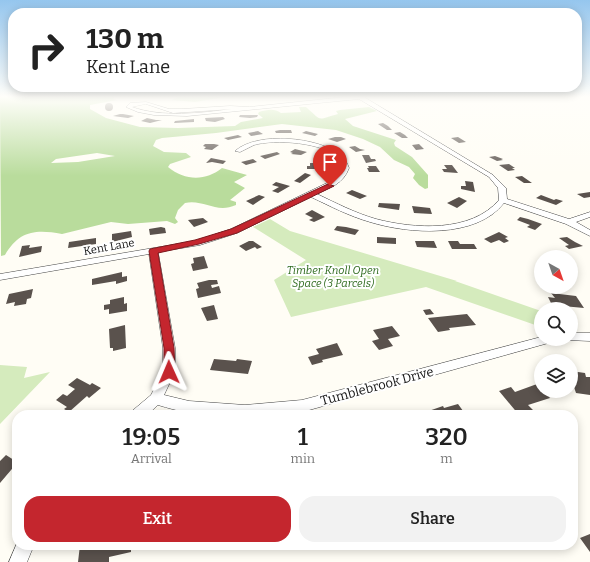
<!DOCTYPE html>
<style>
body{margin:0;font-family:Bitter,serif;background:#f2f2f2;color:#222;height:100vh;display:flex;flex-direction:column;font-size:15px;white-space:nowrap}
*{box-sizing:border-box;margin:0}
p{font-size:13px;color:#767676}
.icon{flex:none;width:22px;height:22px;fill:none;stroke:currentColor;stroke-width:2;stroke-linecap:round;stroke-linejoin:round}
.map{position:relative;flex:1;overflow:hidden}
.drawer{position:absolute;left:12px;top:410px;width:566px;height:140px;display:flex;flex-direction:column;background:#fff;border-radius:16px;box-shadow:0 2px 10px #0003}
.drawer>*{flex:none}
.guide{position:absolute;left:8px;top:8px;width:574px;height:84px;border-radius:16px;box-shadow:0 2px 10px #0003;background:#fff;color:#222;overflow:hidden}
.needle{width:26px;rotate:140deg}
.buttons{position:absolute;left:534px;top:250px;display:grid;gap:8px}
.buttons a{display:grid;place-items:center;width:44px;height:44px;border-radius:50%;background:#fff;box-shadow:0 2px 10px #0003;font-size:20px}
.pin{position:absolute;display:grid;place-items:center;width:34px;height:34px;color:#fff;margin:-41px -17px;border-radius:50% 50% 50% 0;rotate:-45deg;box-shadow:0 0 4px #0007}
.pin .icon{rotate:45deg}
.me{position:absolute;width:44px;margin:-22px;rotate:359deg;stroke-linejoin:round;filter:drop-shadow(0 0 3px #0008)}
.turn{display:flex;align-items:center;gap:14px;height:84px;padding:0 12px;font-size:18px}
.turn .icon{width:52px;height:52px;stroke-width:2.5}
.turn b{display:block;font-size:28px;line-height:34px}
.eta{display:flex;justify-content:space-evenly;align-items:center;height:68px;text-align:center}
.eta b{font-size:24px;font-weight:600;line-height:28px}
.action{display:flex;gap:8px;margin-top:auto;padding:8px 12px}
.action a{flex:1;height:46px;border-radius:16px;background:#c4262e;color:#fff;font-size:16px;font-weight:600;line-height:46px;text-align:center}
.action a+a{background:#f2f2f2;color:#222}
.map>svg:first-child{display:block}
</style>
<div class="map">
<svg width="590" height="562" viewBox="0 0 590 562">
<rect width="100%" height="100%" fill="#fffdf5"/>
<path fill="#d5ebbd" d="M 270,219 L 290,231 L 457,281 L 455,281 L 541,311 L 541,327 L 426,287 L 291,317 L 274,280 L 306,260 L 253,227 Z
M 0,365 L 27,367 L 24,378 L 50,372 L 0,424 Z"/>
<path fill="#b9dc9c" fill-rule="evenodd" d="M 0,97 L 115,97 L 113,99 L 117,100 L 90,105 L 90,109 L 106,118 L 140,127 L 178,128 L 235,126 L 241,122 L 263,118 L 258,114 L 259,112 C 267,110 274,108 281,113 L 301,112 L 299,107 L 306,107 C 323,122 316,120 338,114 L 336,111 L 340,110 L 369,107 L 377,111 L 345,119 L 353,126 L 396,140 L 394,143 L 395,146 L 412,157 L 428,175 L 428,188 L 425,189 L 419,185 L 413,178 L 415,174 L 409,167 L 394,160 L 380,147 L 363,139 L 336,130 L 282,124 L 216,133 L 162,138 L 156,140 L 153,146 L 164,152 L 186,153 L 191,157 L 170,164 L 168,167 C 185,181 206,181 222,168 L 247,175 L 234,182 L 245,188 L 230,200 L 236,202 L 236,205 C 216,214 204,199 185,203 L 178,210 L 175,218 L 178,222 L 175,224 L 167,221 L 128,224 L 111,222 L 62,234 C 35,229 19,231 5,255 L 1,256 ZM 97,153 L 115,156 L 78,162 L 51,163 L 56,159 Z
M 178,97 L 224,97 L 195,102 L 172,100 Z"/>
<path fill="#5a524d" d="M105 107a4 4 0 1 1 8 0a4 4 0 1 1-8 0Z
M 120,114 L 123,114 L 134,116 L 128,118 L 113,116 Z
M 240,115 L 258,115 L 257,117 L 250,118 L 239,117 Z
M 223,117 L 225,119 L 215,122 L 206,121 L 205,118 Z
M 147,118 L 156,120 L 162,120 L 150,123 L 141,121 Z
M 194,119 L 194,122 L 174,123 L 175,121 Z
M 383,123 L 388,126 L 392,130 L 387,130 L 378,124 Z
M 280,130 L 291,130 L 292,133 L 276,133 L 275,131 Z
M 258,131 L 263,134 L 251,136 L 248,133 Z
M 306,131 L 318,134 L 315,136 L 302,133 Z
M 400,132 L 405,135 L 408,138 L 402,138 L 394,133 Z
M 238,135 L 242,137 L 228,140 L 224,138 Z
M 335,137 L 341,137 L 346,139 L 337,142 L 328,139 Z
M 458,137 L 466,142 L 459,143 L 451,138 Z
M 205,144 L 214,144 L 219,145 L 212,150 L 204,149 L 206,147 L 203,146 Z
M 419,144 L 424,149 L 416,150 L 412,145 Z
M 355,146 L 360,149 L 365,150 L 356,152 L 349,147 Z
M 295,149 L 307,152 L 301,155 L 291,154 L 293,153 L 290,152 Z
M 277,152 L 280,154 L 265,159 L 260,156 Z
M 362,155 L 369,155 L 371,159 L 375,159 L 376,161 L 366,163 Z
M 495,156 L 503,159 L 501,159 L 503,160 L 497,161 L 489,157 Z
M 211,158 L 226,161 L 223,164 L 212,162 L 206,163 Z
M 253,159 L 257,162 L 246,165 L 241,162 Z
M 310,163 L 320,163 L 321,169 L 307,169 L 307,166 L 310,166 Z
M 509,164 L 515,168 L 512,168 L 515,170 L 508,171 L 499,165 Z
M 444,165 L 452,165 L 458,173 L 444,172 L 442,169 L 447,169 Z
M 368,166 L 376,166 L 380,172 L 369,172 L 367,168 L 369,168 Z
M 305,173 L 311,175 L 300,183 L 294,181 Z
M 522,176 L 532,183 L 524,183 L 515,177 Z
M 465,181 L 473,182 L 475,192 L 461,189 L 461,186 L 466,186 Z
M 276,182 L 290,186 L 278,193 L 272,191 L 279,187 L 272,185 Z
M 352,190 L 367,196 L 360,199 L 346,193 Z
M 590,192 L 590,197 L 584,198 L 577,194 Z
M 259,195 L 265,197 L 253,205 L 246,201 Z
M 541,195 L 554,200 L 556,199 L 563,201 L 556,205 L 536,198 Z
M 459,197 L 467,201 L 457,208 L 447,203 Z
M 379,203 L 400,204 L 399,210 L 378,207 Z
M 412,206 L 430,208 L 432,214 L 414,213 Z
M 312,210 L 325,217 L 314,222 L 309,220 L 313,218 L 305,214 Z
M 520,217 L 528,219 L 542,224 L 535,230 L 527,227 L 530,225 L 517,220 Z
M 203,218 L 208,222 L 194,227 L 188,220 Z
M 337,226 L 346,227 L 359,230 L 355,235 L 334,230 Z
M 161,227 L 165,228 L 166,233 L 150,235 L 149,229 Z
M 131,231 L 132,237 L 112,242 L 112,234 Z
M 499,232 L 508,237 L 505,238 L 509,241 L 504,243 L 499,240 L 491,243 L 484,239 Z
M 377,237 L 396,238 L 396,244 L 377,243 Z
M 567,237 L 575,242 L 583,246 L 569,249 L 565,246 L 569,245 L 559,238 Z
M 96,238 L 96,244 L 68,248 L 69,242 Z
M 249,241 L 253,241 L 262,247 L 257,249 L 255,247 L 246,251 L 239,246 Z
M 415,241 L 434,241 L 437,248 L 417,247 Z
M 448,241 L 458,241 L 460,244 L 474,244 L 477,249 L 452,249 Z
M 30,245 L 29,248 L 42,246 L 41,252 L 19,257 L 22,246 Z
M 204,256 L 208,268 L 193,271 L 191,264 L 194,263 L 193,258 Z
M 122,272 L 122,277 L 127,276 L 127,281 L 116,284 L 116,281 L 92,285 L 92,279 Z
M 209,280 L 217,280 L 218,284 L 211,285 L 212,288 L 219,286 L 221,293 L 198,298 L 196,289 L 199,288 L 197,283 Z
M 33,289 L 31,298 L 27,299 L 26,304 L 14,306 L 15,302 L 6,304 L 9,294 Z
M 551,293 L 576,296 L 584,308 L 552,305 L 548,297 L 555,298 Z
M 124,297 L 124,304 L 127,303 L 127,311 L 109,314 L 109,309 L 104,310 L 104,305 L 110,304 L 110,300 Z
M 214,305 L 218,319 L 207,321 L 201,308 Z
M 430,309 L 434,314 L 426,315 L 423,310 Z
M 467,314 L 476,325 L 449,328 L 450,330 L 438,332 L 428,318 Z
M 125,325 L 126,348 L 113,351 L 113,348 L 110,348 L 109,329 Z
M 392,326 L 400,336 L 388,339 L 393,346 L 379,350 L 372,341 L 379,339 L 373,330 Z
M 337,343 L 343,355 L 322,360 L 323,362 L 312,365 L 308,357 L 319,354 L 316,349 Z
M 214,359 L 236,361 L 237,359 L 252,361 L 248,374 L 210,370 Z
M 571,371 L 585,373 L 586,377 L 590,377 L 590,395 L 576,393 L 571,378 Z
M 77,378 L 90,385 L 92,383 L 101,388 L 89,398 L 87,396 L 69,412 L 64,409 L 67,407 L 56,400 L 63,394 L 67,396 L 75,389 L 68,385 Z
M 537,384 L 541,391 L 544,391 L 550,398 L 528,405 L 538,415 L 519,415 L 499,391 L 511,387 L 515,392 Z
M 458,404 L 466,415 L 420,414 L 443,406 L 444,408 Z
M 6,455 L 17,462 L 17,463 L 0,483 L 0,461 Z
M 590,534 L 590,552 L 580,538 Z
M 80,545 L 131,545 L 131,552 L 109,557 L 109,562 L 78,562 Z"/>
<g fill="none" stroke-linecap="round" stroke-linejoin="round">
<defs>
<path id="street" d="M 345,97 L 364,97 L 493,175 L 506,188 L 507,199 L 569,219 L 590,212 L 590,217 L 576,222 L 590,230 L 590,236 L 566,224 L 504,203 C 476,239 409,234 370,222 C 349,216 330,206 311,197 L 237,233 L 200,245 L 158,252 L 175,348 L 175,372 L 164,395 L 189,401 L 245,405 L 302,400 L 541,337 L 541,339 L 554,339 L 552,342 L 302,412 C 265,415 225,419 188,412 C 178,411 168,408 158,405 L 147,415 L 130,415 L 132,411 L 151,395 L 163,372 L 163,348 L 149,254 L 0,280 L 0,274 L 195,241 L 231,229 L 327,183 L 339,176 L 343,168 C 341,165 340,162 339,159 C 325,142 274,139 254,145 C 249,147 245,150 240,152 L 235,151 C 258,131 318,137 341,155 C 345,158 347,163 349,168 C 343,184 331,187 317,194 C 336,203 355,213 376,219 C 414,229 471,233 499,200 L 498,188 L 489,177 L 359,99 L 187,116 L 154,115 L 138,112 L 126,107 L 130,103 L 146,102 L 169,109 L 182,109 L 230,106 L 249,107 ZM 146,104 L 173,113 L 232,109 C 200,113 163,118 132,107 Z
M 571,333 L 590,333 L 590,341 L 567,340 L 571,339 Z
M 17,543 L 17,545 L 34,545 L 27,562 L 9,562 Z"/>
</defs>
<use href="#street" stroke="#444" stroke-width="1"/>
<use href="#street" fill="#fff" fill-rule="evenodd"/>
</g>
<linearGradient id="sky" x2="0" y2="1"><stop stop-color="#95c6ee"/><stop offset="0.55" stop-color="#fffefa"/><stop offset="1" stop-color="#fffefa" stop-opacity="0"/></linearGradient>
<rect width="590" height="176" fill="url(#sky)"/>
<path fill="#c4262e" stroke="#7f191e" d="M 328,184 L 334,186 L 237,233 L 199,244 L 158,253 L 174,348 L 175,372 L 173,375 L 165,375 L 164,372 L 164,348 L 149,251 L 150,249 L 195,240 L 231,229 Z"/>
<g text-anchor="middle" dominant-baseline="central" stroke-width="4" stroke-linejoin="round" paint-order="stroke">
<g font-size="11" fill="#111" stroke="#fff">
<text transform="translate(109 247) rotate(-10)">Kent Lane</text>
</g>
<g font-size="11" font-style="italic" fill="#2f6b1f" stroke="#fff">
<text x="333" y="270">Timber Knoll Open<tspan x="333" dy="13">Space (3 Parcels)</tspan></text>
</g>
<g font-size="13" fill="#111" stroke="#fff">
<text transform="translate(377 386) rotate(-15)">Tumblebrook Drive</text>
</g>
</g>
</svg>
<div class="buttons">
<a><svg class="needle" viewBox="-14 -14 28 28"><path d="M0-13l5 13h-10z" fill="#e53935"/><path d="M0 13l5-13h-10z" fill="#767676"/></svg></a>
<a><svg class="icon" aria-label="search" viewBox="0 0 24 24"><circle cx="10" cy="10" r="6"/><path d="M15 15l6 6"/></svg></a>
<a><svg class="icon" aria-label="layers" viewBox="0 0 24 24"><path d="M12 4l9 5-9 5-9-5zM3 14l9 5 9-5"/></svg></a>
</div>
<div class="pin" style="left:330px;top:186px;background:#d93025"><svg class="icon" aria-label="arrive" viewBox="0 0 24 24"><path d="M6 21V4h12l-3 4 3 4H6"/></svg></div>
<svg class="me" style="left:169px;top:372px" viewBox="-20 -20 40 40"><path d="M0-17L14 15 0 8-14 15z" fill="#c4262e" stroke="#fff" stroke-width="4"/></svg>
<div class="guide">
<div class="turn"><svg class="icon" aria-label="right" viewBox="0 0 24 24"><path d="M7 20v-9h11M14 6l5 5-5 5"/></svg><div><b>130 m</b>Kent Lane</div></div>
</div>
<section class="drawer">
<div class="eta">
<div><b>19:05</b><p>Arrival</p></div>
<div><b>1</b><p>min</p></div>
<div><b>320</b><p>m</p></div>
</div>
<div class="action"><a>Exit</a><a>Share</a></div>
</section>
</div>
